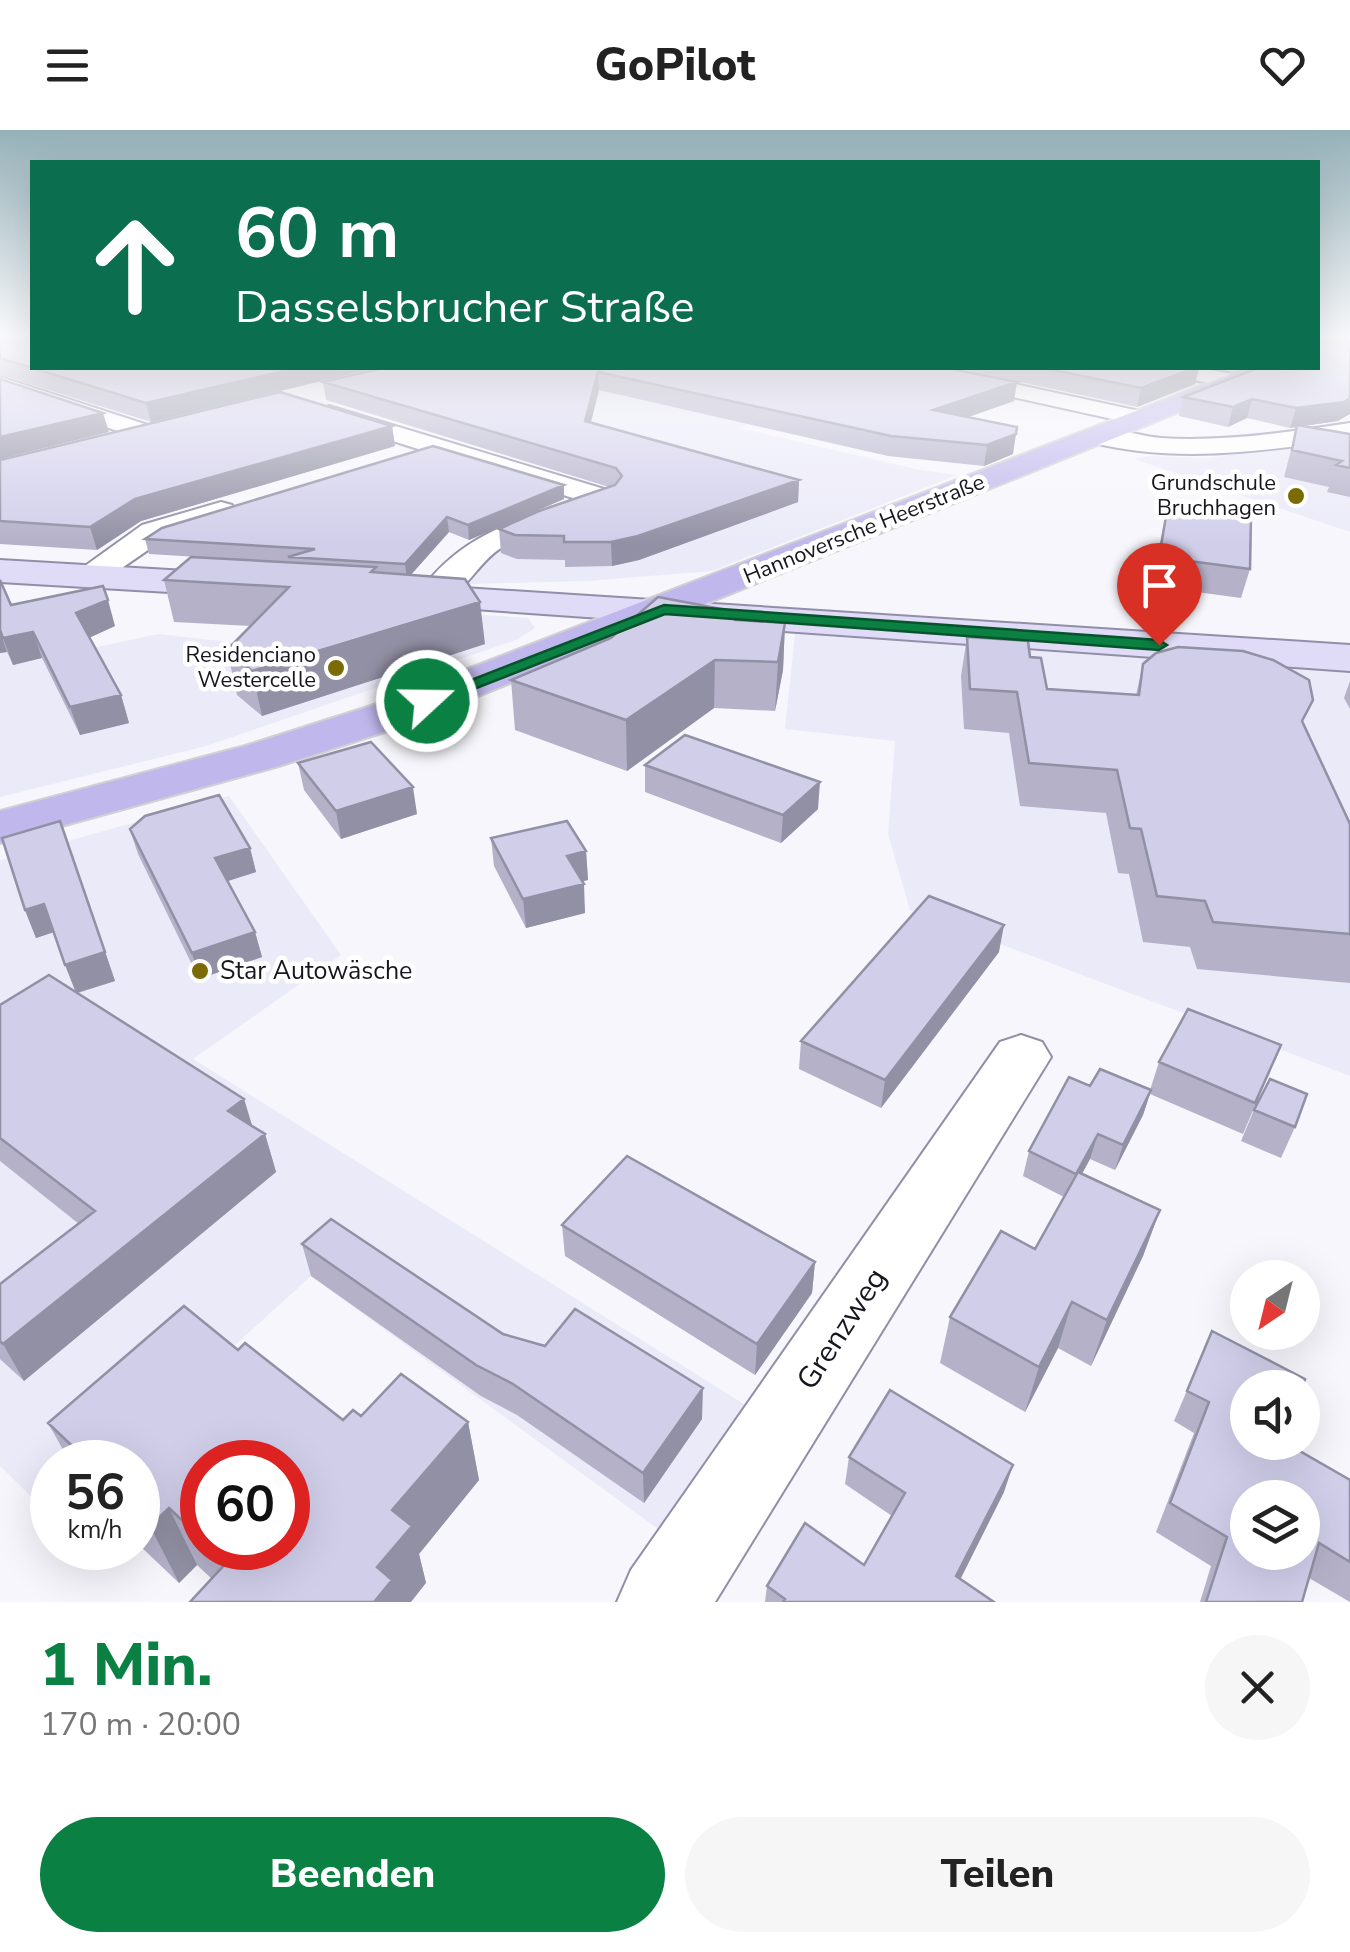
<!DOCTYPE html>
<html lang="de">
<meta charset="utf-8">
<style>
body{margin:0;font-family:"Nunito Sans",sans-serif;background:#f6f6f6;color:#222;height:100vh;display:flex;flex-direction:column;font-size:38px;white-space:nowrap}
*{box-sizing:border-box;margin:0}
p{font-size:32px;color:#767676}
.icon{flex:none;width:55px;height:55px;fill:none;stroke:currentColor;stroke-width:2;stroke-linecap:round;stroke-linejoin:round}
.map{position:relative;height:1472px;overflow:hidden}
.drawer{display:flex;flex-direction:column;background:#fff;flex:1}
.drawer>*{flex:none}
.top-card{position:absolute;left:30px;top:30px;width:1290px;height:210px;border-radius:0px;box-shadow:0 10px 40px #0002;background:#0b6e4f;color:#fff;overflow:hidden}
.needle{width:65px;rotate:215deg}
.tools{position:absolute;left:1230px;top:1130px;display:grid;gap:20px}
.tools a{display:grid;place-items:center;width:90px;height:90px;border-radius:50%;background:#fff;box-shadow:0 10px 40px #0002;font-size:50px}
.speed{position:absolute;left:30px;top:1310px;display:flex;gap:20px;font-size:50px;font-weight:700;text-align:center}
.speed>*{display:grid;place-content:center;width:130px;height:130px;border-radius:50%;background:#fff;box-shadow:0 10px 40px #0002;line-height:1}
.speed small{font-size:25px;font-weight:400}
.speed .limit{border:15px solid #d22;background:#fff;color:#111}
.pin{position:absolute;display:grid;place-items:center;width:85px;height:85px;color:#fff;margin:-102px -42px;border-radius:50% 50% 50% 0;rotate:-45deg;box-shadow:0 0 10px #0007}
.pin .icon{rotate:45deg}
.me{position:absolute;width:110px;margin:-55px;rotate:69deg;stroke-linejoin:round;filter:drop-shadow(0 0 8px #0008)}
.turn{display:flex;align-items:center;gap:35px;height:210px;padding:0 40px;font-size:45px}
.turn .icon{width:130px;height:130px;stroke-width:2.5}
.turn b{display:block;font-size:70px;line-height:85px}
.round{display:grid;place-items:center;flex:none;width:105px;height:105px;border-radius:52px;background:#f6f6f6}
.summary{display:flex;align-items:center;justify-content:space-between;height:170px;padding:0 40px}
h1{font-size:60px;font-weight:800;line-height:75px;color:#0b8043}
.cta{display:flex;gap:20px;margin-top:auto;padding:20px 40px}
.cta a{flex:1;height:115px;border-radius:60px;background:#0b8043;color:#fff;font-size:40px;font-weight:800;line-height:115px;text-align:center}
.cta a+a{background:#f6f6f6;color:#222}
header{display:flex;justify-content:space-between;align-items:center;height:130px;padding:0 40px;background:#fff;font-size:45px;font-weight:800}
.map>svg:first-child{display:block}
</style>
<header><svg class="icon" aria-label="menu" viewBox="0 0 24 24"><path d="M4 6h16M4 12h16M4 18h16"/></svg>GoPilot<svg class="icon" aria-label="heart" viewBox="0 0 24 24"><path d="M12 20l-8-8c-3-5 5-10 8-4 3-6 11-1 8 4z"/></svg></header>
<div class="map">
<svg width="1350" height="1472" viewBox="0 0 1350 1472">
<rect width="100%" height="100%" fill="#f6f6fc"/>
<path fill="#ebeaf8" d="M 430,238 L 614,238 L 792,276 L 740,298 L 920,340 L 957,345 L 712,441 L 587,451 L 425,455 L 475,413 L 689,338 Z
M 1339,308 L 1350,310 L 1350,402 L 1134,329 L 1149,326 L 1209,328 Z
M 282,472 L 528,488 L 535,498 L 516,510 L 206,616 L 0,667 L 0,523 L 7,522 L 13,535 L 158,504 L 238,513 Z
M 795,504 L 1350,542 L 1350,946 L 910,780 L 888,704 L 895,611 L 785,599 Z
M 229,666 L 341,825 L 193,929 L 752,1279 L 665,1404 L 311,1146 L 106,1332 L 52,1332 L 52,1381 L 49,1384 L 0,1336 L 0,730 Z"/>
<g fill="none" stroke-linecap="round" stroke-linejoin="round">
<defs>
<path id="street" d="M 902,238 L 941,238 L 1144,282 L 1156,289 L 1144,296 L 913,245 Z
M 1156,238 L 1200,238 L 1244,246 L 1247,251 L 1236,258 L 1167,245 Z
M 0,247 L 157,298 L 161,303 L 148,311 L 139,308 L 0,262 Z
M 329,276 L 614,362 L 619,368 L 614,374 C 580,388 528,400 498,420 C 472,438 455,483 421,474 L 416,467 C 459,405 509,394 576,369 L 320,288 L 317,283 Z
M 1350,293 L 1350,309 C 1263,321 1176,334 1090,312 L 1086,307 C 1100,291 1141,307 1161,308 C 1224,312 1288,302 1350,293 Z
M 221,372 L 232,375 L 236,381 L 232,387 L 164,409 L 100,453 L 76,453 L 71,446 L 142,395 Z
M 1021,905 L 1042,912 L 1051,927 L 715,1472 L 617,1472 L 631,1440 L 1000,912 Z"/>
<path id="secondary" d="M 0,430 L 237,444 L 250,447 L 256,455 L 250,463 L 237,466 L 0,452 Z
M 402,454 L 1350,515 L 1350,541 L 389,473 L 383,465 L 389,457 Z"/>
<path id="primary" d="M 1247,238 L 1279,238 L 1275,243 L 409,594 L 279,636 L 0,713 L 0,681 L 245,616 L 377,574 Z"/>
</defs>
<use href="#street" stroke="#918ea8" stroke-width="4"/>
<use href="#secondary" stroke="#918ea8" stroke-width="4"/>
<use href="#primary" stroke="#d1d0d2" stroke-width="4"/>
<use href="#street" fill="#fff" fill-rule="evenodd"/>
<use href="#secondary" fill="#e0dbf6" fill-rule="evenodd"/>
<use href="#primary" fill="#c0b7ec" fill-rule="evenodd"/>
</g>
<path fill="#b4b1c9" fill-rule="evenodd" d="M 0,208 L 375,238 L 151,292 L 0,245 Z
M 383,238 L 947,238 L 1014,271 L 968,287 L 1013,324 L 984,336 L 888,326 L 599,260 L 590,293 L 799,350 L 798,372 L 639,430 L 612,436 L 565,437 L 565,430 L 517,429 L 501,423 L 499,399 L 609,357 L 326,270 L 323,252 Z
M 956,238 L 1199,238 L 1195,254 L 1137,277 Z
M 1258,238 L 1338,291 L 1302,296 L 1350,304 L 1350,367 L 1327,362 L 1329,357 L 1284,347 L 1297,297 L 1290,298 L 1247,288 L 1228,297 L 1179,286 L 1183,267 Z
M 392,296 L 395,316 L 141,391 L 97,420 L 0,414 L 0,330 Z
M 564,369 L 469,410 L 449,402 L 411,445 L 485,514 L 262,586 L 237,565 L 227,520 L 251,496 L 174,492 L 164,450 L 279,432 L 149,424 L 145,409 Z
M 1168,375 L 1250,439 L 1241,468 L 1152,456 Z
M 0,450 L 11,475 L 115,496 L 89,508 L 121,565 L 129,593 L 80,605 L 42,528 L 13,535 L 7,522 L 0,523 Z
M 743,483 L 743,490 L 785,493 L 783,540 L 775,581 L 714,578 L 627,641 L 515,600 L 511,550 Z
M 967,507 L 1030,527 L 1047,559 L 1136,565 L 1143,534 L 1304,596 L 1350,694 L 1350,853 L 1197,839 L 1190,817 L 1143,812 L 1129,744 L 1118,743 L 1106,683 L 1020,676 L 1009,603 L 964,599 L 961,546 Z
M 1350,551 L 1350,579 L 1344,568 Z
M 298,633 L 417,684 L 341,709 L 304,660 Z
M 645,635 L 818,679 L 781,713 L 645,662 Z
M 60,691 L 115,851 L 78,863 L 244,969 L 252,995 L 265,1004 L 276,1042 L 24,1251 L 0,1229 L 0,1154 L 79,1094 L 0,1031 L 0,875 L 49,845 L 76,862 L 54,802 L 36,808 L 25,780 L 2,708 Z
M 130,700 L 250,718 L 256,742 L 227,751 L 255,802 L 262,827 L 199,849 L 138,724 Z
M 491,708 L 586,721 L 588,750 L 582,751 L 585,783 L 526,798 L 494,736 Z
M 999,822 L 881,978 L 799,939 L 801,911 Z
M 1281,915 L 1243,1004 L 1150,964 L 1143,985 L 1115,1040 L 1090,1029 L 1082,1044 L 1160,1080 L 1143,1126 L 1091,1236 L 1058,1218 L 1025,1282 L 940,1233 L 950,1187 L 1035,1119 L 1064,1067 L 1023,1046 L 1029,1021 L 1090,956 L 1150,960 L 1159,932 Z
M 1254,980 L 1295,997 L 1281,1028 L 1241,1011 Z
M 562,1095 L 815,1132 L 812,1163 L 755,1245 L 565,1126 Z
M 302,1114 L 503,1204 L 702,1289 L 644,1373 L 517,1285 L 481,1266 L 311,1146 Z
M 1212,1201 L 1248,1312 L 1350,1350 L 1350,1472 L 1309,1448 L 1302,1472 L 1200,1472 L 1211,1436 L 1156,1402 L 1194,1303 L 1174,1291 Z
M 238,1220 L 343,1290 L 361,1286 L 468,1292 L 479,1350 L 419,1424 L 426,1453 L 212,1449 L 197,1435 L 179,1453 L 138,1414 L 138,1332 L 70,1332 L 48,1293 ZM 202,1332 L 288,1418 L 202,1418 Z
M 849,1327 L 1004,1362 L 960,1449 L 994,1472 L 765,1472 L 767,1456 L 864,1435 L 892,1386 L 845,1354 Z"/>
<path fill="#9290a4" d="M 297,238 L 375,238 L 151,292 L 146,273 Z
M 1195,238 L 1199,238 L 1195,254 L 1137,277 L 1141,258 Z
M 598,242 L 599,260 L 586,312 L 585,291 Z
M 1017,252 L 1014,271 L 931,300 L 933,280 Z
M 1350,268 L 1350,284 L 1338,291 L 1290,298 L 1296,278 Z
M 1252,269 L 1247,288 L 1228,297 L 1233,277 Z
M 103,283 L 109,302 L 0,329 L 0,307 Z
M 392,296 L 395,316 L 141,391 L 97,420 L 90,397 L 135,369 Z
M 1016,304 L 1013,324 L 984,336 L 987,315 Z
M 799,350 L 798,372 L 639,430 L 612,436 L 611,412 Z
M 564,355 L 564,369 L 469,410 L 468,395 Z
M 447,387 L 449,402 L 407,449 L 405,434 Z
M 108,470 L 115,496 L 84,510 L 76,483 Z
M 480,472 L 485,514 L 262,586 L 252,541 Z
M 785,493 L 783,540 L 775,581 L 778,532 Z
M 0,501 L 7,522 L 0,523 Z
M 33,502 L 42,528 L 13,535 L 3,508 Z
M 715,530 L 714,578 L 627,641 L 626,590 Z
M 121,565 L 129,593 L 80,605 L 70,577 Z
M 820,652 L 818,679 L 781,713 L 783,685 Z
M 413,657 L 417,684 L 341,709 L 336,681 Z
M 70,718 L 115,851 L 76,863 L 65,835 Z
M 250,718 L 256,742 L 222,753 L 215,728 Z
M 586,721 L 588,750 L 568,755 L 567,726 Z
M 584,754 L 585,783 L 526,798 L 523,769 Z
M 44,774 L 54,802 L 36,808 L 25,780 Z
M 1004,795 L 999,822 L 881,978 L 885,950 Z
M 255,802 L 262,827 L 199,849 L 192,823 Z
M 1151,960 L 1143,985 L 1115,1040 L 1123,1015 Z
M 244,969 L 255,1006 L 228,981 Z
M 265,1004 L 276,1042 L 24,1251 L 3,1214 Z
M 1098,1004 L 1090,1029 L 1068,1069 L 1076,1044 Z
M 1160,1080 L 1143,1126 L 1091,1236 L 1107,1190 Z
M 815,1132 L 812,1163 L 755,1245 L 757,1214 Z
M 1072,1172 L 1058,1218 L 1025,1282 L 1039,1237 Z
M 703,1258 L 702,1289 L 644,1373 L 643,1343 Z
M 468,1292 L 479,1350 L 419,1424 L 426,1453 L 411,1472 L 374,1472 L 377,1437 L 392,1380 Z
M 1013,1335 L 1004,1362 L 949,1472 L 956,1446 Z
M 169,1378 L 197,1435 L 179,1453 L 150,1396 Z"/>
<path fill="#d1ceea" stroke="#9290a4" stroke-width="2.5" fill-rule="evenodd" d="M 14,208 L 32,208 L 32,238 L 297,238 L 146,273 L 0,228 L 0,210 Z
M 1318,208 L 1321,208 L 1321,210 L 1329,208 L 1350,208 L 1350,268 L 1344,272 L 1296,278 L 1252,269 L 1233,277 L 1183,267 L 1258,238 L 1318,238 Z
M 383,238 L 947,238 L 1017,252 L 933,280 L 1017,297 L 1016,304 L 987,315 L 891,306 L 598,242 L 585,291 L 799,350 L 638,406 L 611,412 L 564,412 L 564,406 L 515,405 L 499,399 L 539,381 L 615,355 L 622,346 L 616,338 L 323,252 Z
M 1044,238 L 1195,238 L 1141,258 Z
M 0,249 L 103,283 L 0,307 Z
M 280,262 L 392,296 L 135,369 L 90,397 L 0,391 L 0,330 Z
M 1297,295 L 1350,304 L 1350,338 L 1336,335 L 1342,331 L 1292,320 Z
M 433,316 L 564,355 L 468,395 L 447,387 L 405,434 L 288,427 L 315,419 L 145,409 L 162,398 Z
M 1168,375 L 1251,385 L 1250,439 L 1159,427 Z
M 191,427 L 376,437 L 371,442 L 465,449 L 480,472 L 252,541 L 227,520 L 289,457 L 164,450 Z
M 0,450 L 11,475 L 103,456 L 108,470 L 76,483 L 121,565 L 70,577 L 33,502 L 3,508 L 0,500 Z
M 658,467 L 743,483 L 736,490 L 785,493 L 778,532 L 715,530 L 626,590 L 511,550 L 611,508 Z
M 967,507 L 1028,511 L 1030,527 L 1041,528 L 1047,559 L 1139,565 L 1143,534 L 1156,523 L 1178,517 L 1243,521 L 1273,530 L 1309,550 L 1313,570 L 1302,591 L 1350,694 L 1350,804 L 1213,792 L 1205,771 L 1157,766 L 1141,699 L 1130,698 L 1117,640 L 1029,633 L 1017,562 L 970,559 Z
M 685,605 L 820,652 L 783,685 L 645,635 Z
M 371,612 L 413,657 L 336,681 L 298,633 Z
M 219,665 L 250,718 L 215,728 L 255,802 L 192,823 L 130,699 L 145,686 Z
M 60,691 L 105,822 L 65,835 L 44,774 L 25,780 L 2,708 Z
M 567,691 L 586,721 L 567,726 L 584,754 L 523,769 L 491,708 Z
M 929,766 L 1004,795 L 885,950 L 801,911 Z
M 49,845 L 244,969 L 228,981 L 265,1004 L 3,1214 L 0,1211 L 0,1154 L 95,1081 L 0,1008 L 0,875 Z
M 1188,879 L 1281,915 L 1255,973 L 1159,932 Z
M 1100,939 L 1151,960 L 1123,1015 L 1098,1004 L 1076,1044 L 1029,1021 L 1069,947 L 1090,956 Z
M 1270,949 L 1307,964 L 1295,997 L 1254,980 Z
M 627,1026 L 815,1132 L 757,1214 L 562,1095 Z
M 1078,1042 L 1160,1080 L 1107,1190 L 1072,1172 L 1039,1237 L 950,1187 L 1001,1101 L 1035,1119 Z
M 331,1089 L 503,1204 L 545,1216 L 575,1179 L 703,1258 L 643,1343 L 513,1254 L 476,1235 L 302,1114 Z
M 184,1176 L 238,1220 L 245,1213 L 343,1290 L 353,1280 L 361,1286 L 401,1244 L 468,1292 L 392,1380 L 412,1396 L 377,1437 L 392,1450 L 374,1472 L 190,1472 L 227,1432 L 211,1418 L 288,1418 L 288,1332 L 202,1332 L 202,1409 L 169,1378 L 150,1396 L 138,1385 L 138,1332 L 89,1332 L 48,1293 Z
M 1212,1201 L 1305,1249 L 1302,1258 L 1248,1258 L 1248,1312 L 1284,1312 L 1350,1350 L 1350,1432 L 1319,1413 L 1302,1472 L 1206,1472 L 1227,1407 L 1170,1373 L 1209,1272 L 1187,1261 ZM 1248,1368 L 1302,1368 L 1302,1422 L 1248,1422 Z
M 890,1260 L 1013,1335 L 956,1446 L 994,1472 L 783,1472 L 785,1469 L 767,1456 L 805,1393 L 864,1435 L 905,1363 L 849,1327 Z"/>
<linearGradient id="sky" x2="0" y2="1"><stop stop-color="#95b1b8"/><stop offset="0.5" stop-color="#fbfbfe"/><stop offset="1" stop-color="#fbfbfe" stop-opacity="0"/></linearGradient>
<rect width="1350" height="414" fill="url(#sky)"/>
<path fill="#0b8043" stroke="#07532c" stroke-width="2.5" d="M 664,475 L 1159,510 L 1167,515 L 1159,520 L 665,484 L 433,575 L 420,575 L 417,571 Z"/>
<g fill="#7a6b04" stroke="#fff" stroke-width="4">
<circle cx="1296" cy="366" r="10"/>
<circle cx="336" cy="538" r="10"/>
<circle cx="200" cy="841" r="10"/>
</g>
<g text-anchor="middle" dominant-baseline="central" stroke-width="9" stroke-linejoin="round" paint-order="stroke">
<g font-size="22" fill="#17161f" stroke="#fff" text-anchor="end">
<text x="1276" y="353">Grundschule<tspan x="1276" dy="25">Bruchhagen</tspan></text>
<text x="316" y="525">Residenciano<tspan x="316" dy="25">Westercelle</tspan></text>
</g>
<g font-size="22" fill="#17161f" stroke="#fff">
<text transform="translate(864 399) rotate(-22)">Hannoversche Heerstraße</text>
</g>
<g font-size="25" fill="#17161f" stroke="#fff" text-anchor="start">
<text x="220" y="841">Star Autowäsche</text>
</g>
<g font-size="30" fill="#17161f" stroke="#fff">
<text transform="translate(842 1199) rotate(-57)">Grenzweg</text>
</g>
</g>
</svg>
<div class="tools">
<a><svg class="needle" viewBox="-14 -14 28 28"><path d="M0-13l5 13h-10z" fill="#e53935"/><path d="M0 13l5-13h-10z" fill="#767676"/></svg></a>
<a><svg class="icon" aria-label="sound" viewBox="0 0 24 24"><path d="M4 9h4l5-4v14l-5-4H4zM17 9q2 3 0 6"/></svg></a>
<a><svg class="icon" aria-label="layers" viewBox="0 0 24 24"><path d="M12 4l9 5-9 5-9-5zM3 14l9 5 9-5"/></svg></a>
</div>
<div class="speed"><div>56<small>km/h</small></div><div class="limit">60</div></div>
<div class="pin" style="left:1159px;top:515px;background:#d93025"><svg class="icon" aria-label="arrive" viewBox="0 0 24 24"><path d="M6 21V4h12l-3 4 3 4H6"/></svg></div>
<svg class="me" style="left:427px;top:571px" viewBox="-20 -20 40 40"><circle r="17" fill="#0b8043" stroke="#fff" stroke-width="3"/><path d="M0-11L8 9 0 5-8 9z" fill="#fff"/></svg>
<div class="top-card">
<div class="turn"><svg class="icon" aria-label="ahead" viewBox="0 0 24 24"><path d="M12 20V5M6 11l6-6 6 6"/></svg><div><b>60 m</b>Dasselsbrucher Straße</div></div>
</div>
</div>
<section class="drawer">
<div class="summary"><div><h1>1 Min.</h1><p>170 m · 20:00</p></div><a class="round"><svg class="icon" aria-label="close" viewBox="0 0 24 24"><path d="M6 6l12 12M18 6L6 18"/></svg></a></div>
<div class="cta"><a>Beenden</a><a>Teilen</a></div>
</section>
